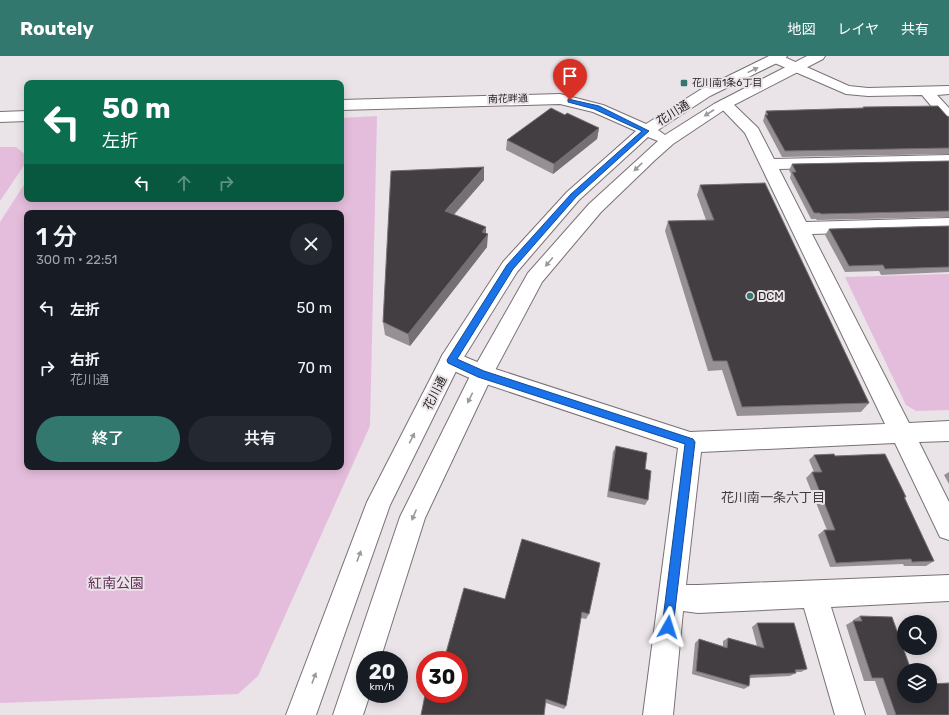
<!DOCTYPE html>
<html lang="ja">
<meta charset="utf-8">
<style>
body{margin:0;font-family:Rubik,"Noto Sans JP",sans-serif;background:#242831;color:#f1f3f6;height:100vh;display:flex;flex-direction:column;font-size:15px;white-space:nowrap}
*{box-sizing:border-box;margin:0}
p{font-size:13px;color:#9ea1a6}
.icon{flex:none;width:22px;height:22px;fill:none;stroke:currentColor;stroke-width:2;stroke-linecap:round;stroke-linejoin:round}
.map{position:relative;flex:1;overflow:hidden}
.drawer{position:absolute;left:24px;top:154px;width:320px;height:260px;display:flex;flex-direction:column;background:#171b24;border-radius:8px;box-shadow:0 2px 10px #0003}
.drawer>*{flex:none}
.top-card{position:absolute;left:24px;top:24px;width:320px;height:122px;border-radius:8px;box-shadow:0 2px 10px #0003;background:#0b6e4f;color:#fff;overflow:hidden}
.tools{position:absolute;left:897px;top:559px;display:grid;gap:8px}
.tools a{display:grid;place-items:center;width:40px;height:40px;border-radius:50%;background:#171b24;box-shadow:0 2px 10px #0003;font-size:20px}
.speed{position:absolute;left:356px;top:595px;display:flex;gap:8px;font-size:20px;font-weight:700;text-align:center}
.speed>*{display:grid;place-content:center;width:52px;height:52px;border-radius:50%;background:#171b24;box-shadow:0 2px 10px #0003;line-height:1}
.speed small{font-size:10px;font-weight:400}
.speed .limit{border:6px solid #d22;background:#fff;color:#111}
.pin{position:absolute;display:grid;place-items:center;width:34px;height:34px;color:#fff;margin:-41px -17px;border-radius:50% 50% 50% 0;rotate:-45deg;box-shadow:0 0 4px #0007}
.pin .icon{rotate:45deg}
.me{position:absolute;width:44px;margin:-22px;rotate:6deg;stroke-linejoin:round;filter:drop-shadow(0 0 3px #0008)}
.turn{display:flex;align-items:center;gap:14px;height:84px;padding:0 12px;font-size:18px}
.turn .icon{width:52px;height:52px;stroke-width:2.5}
.turn b{display:block;font-size:28px;line-height:34px}
.lanes{display:flex;align-items:center;height:38px;padding:0 12px;background:#0003;justify-content:center;gap:20px;direction:ltr}
.lanes .off{opacity:.35}
.round{display:grid;place-items:center;flex:none;width:42px;height:42px;border-radius:21px;background:#242831}
.overview{display:flex;align-items:center;justify-content:space-between;height:68px;padding:0 12px}
h1{font-size:24px;font-weight:600;line-height:30px}
.action{display:flex;gap:8px;margin-top:auto;padding:8px 12px}
.action a{flex:1;height:46px;border-radius:24px;background:#32786f;color:#fff;font-size:16px;font-weight:600;line-height:46px;text-align:center}
.action a+a{background:#242831;color:#f1f3f6}
ul{padding:0;list-style:none}
li{display:flex;align-items:center;gap:12px;height:60px;padding:0 12px}
li div{flex:1}
li b{display:block;font-size:15px}
li em{font-style:normal}
header{display:flex;align-items:center;gap:24px;box-sizing:border-box;height:56px;padding:0 20px;background:#32786f;color:#fff}
header strong{font-size:19px}
nav{display:flex;gap:22px;margin-inline-start:auto;font-size:14px}
.map>svg:first-child{display:block}
</style>
<header>
<strong>Routely</strong>
<nav><a>地図</a><a>レイヤ</a><a>共有</a></nav>
</header>
<div class="map">
<svg width="949" height="659" viewBox="0 0 949 659">
<rect width="100%" height="100%" fill="#eae3e8"/>
<path fill="#e5bddc" fill-rule="evenodd" d="M 377,60 L 370,370 L 258,620 L 238,638 L 0,647 L 0,166 L 27,124 L 27,143 L 341,143 L 341,62 ZM 27,157 L 341,157 L 341,411 L 27,411 Z
M 0,91 L 16,91 L 27,100 L 27,105 L 0,145 Z
M 949,218 L 949,354 L 916,355 L 906,349 L 845,221 Z"/>
<g fill="none" stroke-linecap="round" stroke-linejoin="round">
<defs>
<path id="minor" d="M 769,0 L 782,0 L 849,30 L 868,32 L 949,30 L 949,38 L 937,39 L 949,52 L 949,67 L 944,65 L 922,39 L 868,40 L 846,38 L 770,5 L 768,2 Z
M 725,43 L 730,45 L 758,72 L 774,103 L 949,99 L 949,109 L 779,113 L 806,166 L 949,162 L 949,174 L 812,178 L 909,367 L 949,365 L 949,385 L 919,386 L 949,446 L 949,484 L 940,481 L 895,387 L 701,396 L 686,529 L 698,529 L 949,519 L 949,545 L 831,551 L 865,659 L 835,659 L 804,552 L 698,557 L 683,555 L 673,659 L 643,659 L 678,392 L 474,324 L 443,310 L 440,304 L 443,298 L 451,295 L 489,311 L 690,376 L 885,368 L 745,77 L 717,48 L 720,45 Z"/>
<path id="tertiary" d="M 769,0 L 787,0 L 785,3 L 710,40 L 658,74 L 665,79 L 714,48 L 807,0 L 825,0 L 823,3 L 724,54 L 673,88 L 655,104 L 601,156 L 542,226 L 492,320 L 425,462 L 380,604 L 365,604 L 365,638 L 370,638 L 363,659 L 333,659 L 400,461 L 474,312 L 528,217 L 589,148 L 658,85 L 648,81 L 579,144 L 517,216 L 459,309 L 390,449 L 316,659 L 286,659 L 367,446 L 443,298 L 503,206 L 567,136 L 636,75 L 593,56 L 560,48 L 341,54 L 341,44 L 560,38 L 603,49 L 646,68 L 700,34 Z
M 27,55 L 27,65 L 0,66 L 0,56 Z"/>
</defs>
<use href="#minor" stroke="#787276" stroke-width="2"/>
<use href="#tertiary" stroke="#787276" stroke-width="2"/>
<use href="#minor" fill="#fff" fill-rule="evenodd"/>
<use href="#tertiary" fill="#fff" fill-rule="evenodd"/>
</g>
<path fill="#969095" d="M 863,51 L 947,60 L 949,61 L 949,98 L 782,101 L 763,65 L 766,55 L 862,52 Z
M 565,59 L 599,72 L 597,83 L 553,118 L 506,94 L 507,84 Z
M 949,105 L 949,161 L 817,164 L 816,163 L 811,163 L 790,122 L 791,118 L 789,114 L 792,108 Z
M 484,111 L 484,124 L 454,159 L 486,178 L 487,191 L 410,290 L 385,279 L 383,266 Z
M 700,129 L 869,347 L 861,356 L 737,360 L 722,314 L 708,315 L 665,175 L 668,165 L 706,164 L 697,139 Z
M 949,170 L 949,216 L 881,219 L 879,215 L 845,216 L 825,179 L 829,173 Z
M 616,390 L 645,413 L 648,444 L 645,449 L 607,441 L 613,396 Z
M 814,399 L 835,400 L 906,441 L 905,442 L 934,505 L 926,510 L 904,510 L 903,508 L 830,511 L 818,479 L 824,474 L 827,474 L 806,422 L 812,416 L 814,416 L 809,404 Z
M 949,416 L 949,428 L 944,419 Z
M 522,483 L 589,558 L 586,563 L 581,562 L 566,650 L 564,653 L 546,647 L 434,640 L 505,543 Z
M 860,560 L 904,640 L 949,659 L 887,659 L 875,625 L 864,625 L 846,569 L 853,565 L 853,564 Z
M 757,567 L 807,613 L 801,616 L 796,616 L 796,617 L 790,620 L 750,622 L 749,630 L 744,633 L 692,618 L 695,587 L 699,583 L 723,590 L 723,585 L 728,582 L 757,590 L 752,571 Z"/>
<path fill="#757074" d="M 599,72 L 597,83 L 553,118 L 554,108 Z
M 484,111 L 484,124 L 445,168 L 445,155 Z
M 486,171 L 486,180 L 488,178 L 487,191 L 410,290 L 408,278 Z"/>
<path fill="#433e42" stroke="#757074" d="M 938,50 L 947,60 L 949,61 L 949,92 L 785,95 L 765,59 L 768,59 L 766,55 L 864,52 L 863,51 Z
M 551,52 L 565,59 L 567,57 L 599,72 L 554,108 L 507,84 Z
M 949,105 L 949,155 L 821,158 L 820,157 L 814,157 L 792,116 L 796,116 L 792,108 Z
M 484,111 L 445,155 L 486,171 L 482,176 L 488,178 L 408,278 L 383,266 L 391,115 Z
M 765,127 L 869,347 L 742,351 L 727,305 L 713,305 L 668,165 L 714,164 L 700,129 Z
M 949,170 L 949,211 L 885,213 L 883,209 L 849,210 L 829,173 Z
M 616,390 L 647,397 L 645,413 L 651,415 L 648,444 L 609,435 Z
M 834,398 L 835,400 L 885,398 L 906,441 L 904,441 L 934,505 L 912,506 L 911,503 L 836,507 L 824,474 L 835,474 L 812,416 L 822,416 L 814,399 Z
M 522,483 L 600,507 L 589,558 L 582,556 L 566,650 L 546,643 L 544,659 L 421,659 L 425,639 L 434,640 L 434,638 L 459,638 L 459,604 L 444,604 L 464,532 L 505,543 Z
M 860,560 L 892,561 L 911,614 L 904,614 L 904,640 L 930,640 L 930,628 L 949,627 L 949,659 L 896,659 L 883,622 L 872,622 L 853,565 L 862,565 Z
M 757,567 L 794,567 L 807,613 L 795,614 L 796,617 L 750,619 L 749,630 L 696,615 L 699,583 L 727,592 L 728,582 L 764,592 Z"/>
<defs><path id="oneway-solid" d="M-6-.8H1V-3.2L6.5 0L1 3.2V.8H-6Z"/></defs>
<g fill="#9b9a9b">
<use href="#oneway-solid" transform="translate(753 14) rotate(-26)"/>
<use href="#oneway-solid" transform="translate(709 57) rotate(147)"/>
<use href="#oneway-solid" transform="translate(638 111) rotate(136)"/>
<use href="#oneway-solid" transform="translate(549 206) rotate(130)"/>
<use href="#oneway-solid" transform="translate(470 342) rotate(116)"/>
<use href="#oneway-solid" transform="translate(412 382) rotate(-63)"/>
<use href="#oneway-solid" transform="translate(414 459) rotate(113)"/>
<use href="#oneway-solid" transform="translate(359 500) rotate(-70)"/>
<use href="#oneway-solid" transform="translate(314 622) rotate(-70)"/>
</g>
<path fill="#1a73e8" stroke="#114b97" d="M 568,43 L 599,50 L 649,75 L 576,141 L 513,213 L 457,303 L 484,315 L 693,383 L 695,386 L 673,571 L 672,575 L 668,576 L 664,575 L 662,571 L 685,388 L 478,321 L 448,307 L 447,304 L 507,209 L 571,138 L 642,75 L 594,53 L 568,46 Z"/>
<g fill="#32786f" stroke="#eae3e8" stroke-width="1.5">
<rect x="680" y="23" width="8" height="8" rx="2"/>
<circle cx="750" cy="240" r="4"/>
</g>
<g text-anchor="middle" dominant-baseline="central" stroke-width="4" stroke-linejoin="round" paint-order="stroke">
<g font-size="10" fill="#211e20" stroke="#eae3e8" text-anchor="start">
<text x="692" y="27">花川南1条6丁目</text>
</g>
<g font-size="10" fill="#211e20" stroke="#eae3e8">
<text transform="translate(508 43) rotate(-2)">南花畔通</text>
</g>
<g font-size="12" fill="#211e20" stroke="#eae3e8">
<text transform="translate(673 57) rotate(-32)">花川通</text>
<text transform="translate(435 337) rotate(-63)">花川通</text>
</g>
<g font-size="12" fill="#211e20" stroke="#eae3e8" text-anchor="start">
<text x="758" y="240">DCM</text>
</g>
<g font-size="13" fill="#403a3e" stroke="#eae3e8">
<text x="773" y="441">花川南一条六丁目</text>
</g>
<g font-size="14" fill="#65315c" stroke="#eae3e8">
<text x="116" y="527">紅南公園</text>
</g>
</g>
</svg>
<div class="tools">
<a><svg class="icon" aria-label="search" viewBox="0 0 24 24"><circle cx="10" cy="10" r="6"/><path d="M15 15l6 6"/></svg></a>
<a><svg class="icon" aria-label="layers" viewBox="0 0 24 24"><path d="M12 4l9 5-9 5-9-5zM3 14l9 5 9-5"/></svg></a>
</div>
<div class="speed"><div>20<small>km/h</small></div><div class="limit">30</div></div>
<div class="pin" style="left:570px;top:44px;background:#d93025"><svg class="icon" aria-label="arrive" viewBox="0 0 24 24"><path d="M6 21V4h12l-3 4 3 4H6"/></svg></div>
<svg class="me" style="left:668px;top:571px" viewBox="-20 -20 40 40"><path d="M0-17L14 15 0 8-14 15z" fill="#1a73e8" stroke="#fff" stroke-width="4"/></svg>
<div class="top-card">
<div class="turn"><svg class="icon" aria-label="left" viewBox="0 0 24 24"><path d="M17 20v-9H6M10 6l-5 5 5 5"/></svg><div><b>50 m</b>左折</div></div>
<div class="lanes"><svg class="icon" aria-label="left" viewBox="0 0 24 24"><path d="M17 20v-9H6M10 6l-5 5 5 5"/></svg><svg class="icon off" aria-label="ahead" viewBox="0 0 24 24"><path d="M12 20V5M6 11l6-6 6 6"/></svg><svg class="icon off" aria-label="right" viewBox="0 0 24 24"><path d="M7 20v-9h11M14 6l5 5-5 5"/></svg></div>
</div>
<section class="drawer">
<div class="overview"><div><h1>1 分</h1><p>300 m · 22:51</p></div><a class="round"><svg class="icon" aria-label="close" viewBox="0 0 24 24"><path d="M6 6l12 12M18 6L6 18"/></svg></a></div>
<ul>
<li><svg class="icon" aria-label="left" viewBox="0 0 24 24"><path d="M17 20v-9H6M10 6l-5 5 5 5"/></svg><div><b>左折</b></div><em>50 m</em></li>
<li><svg class="icon" aria-label="right" viewBox="0 0 24 24"><path d="M7 20v-9h11M14 6l5 5-5 5"/></svg><div><b>右折</b><p>花川通</p></div><em>70 m</em></li>
</ul>
<div class="action"><a>終了</a><a>共有</a></div>
</section>
</div>
